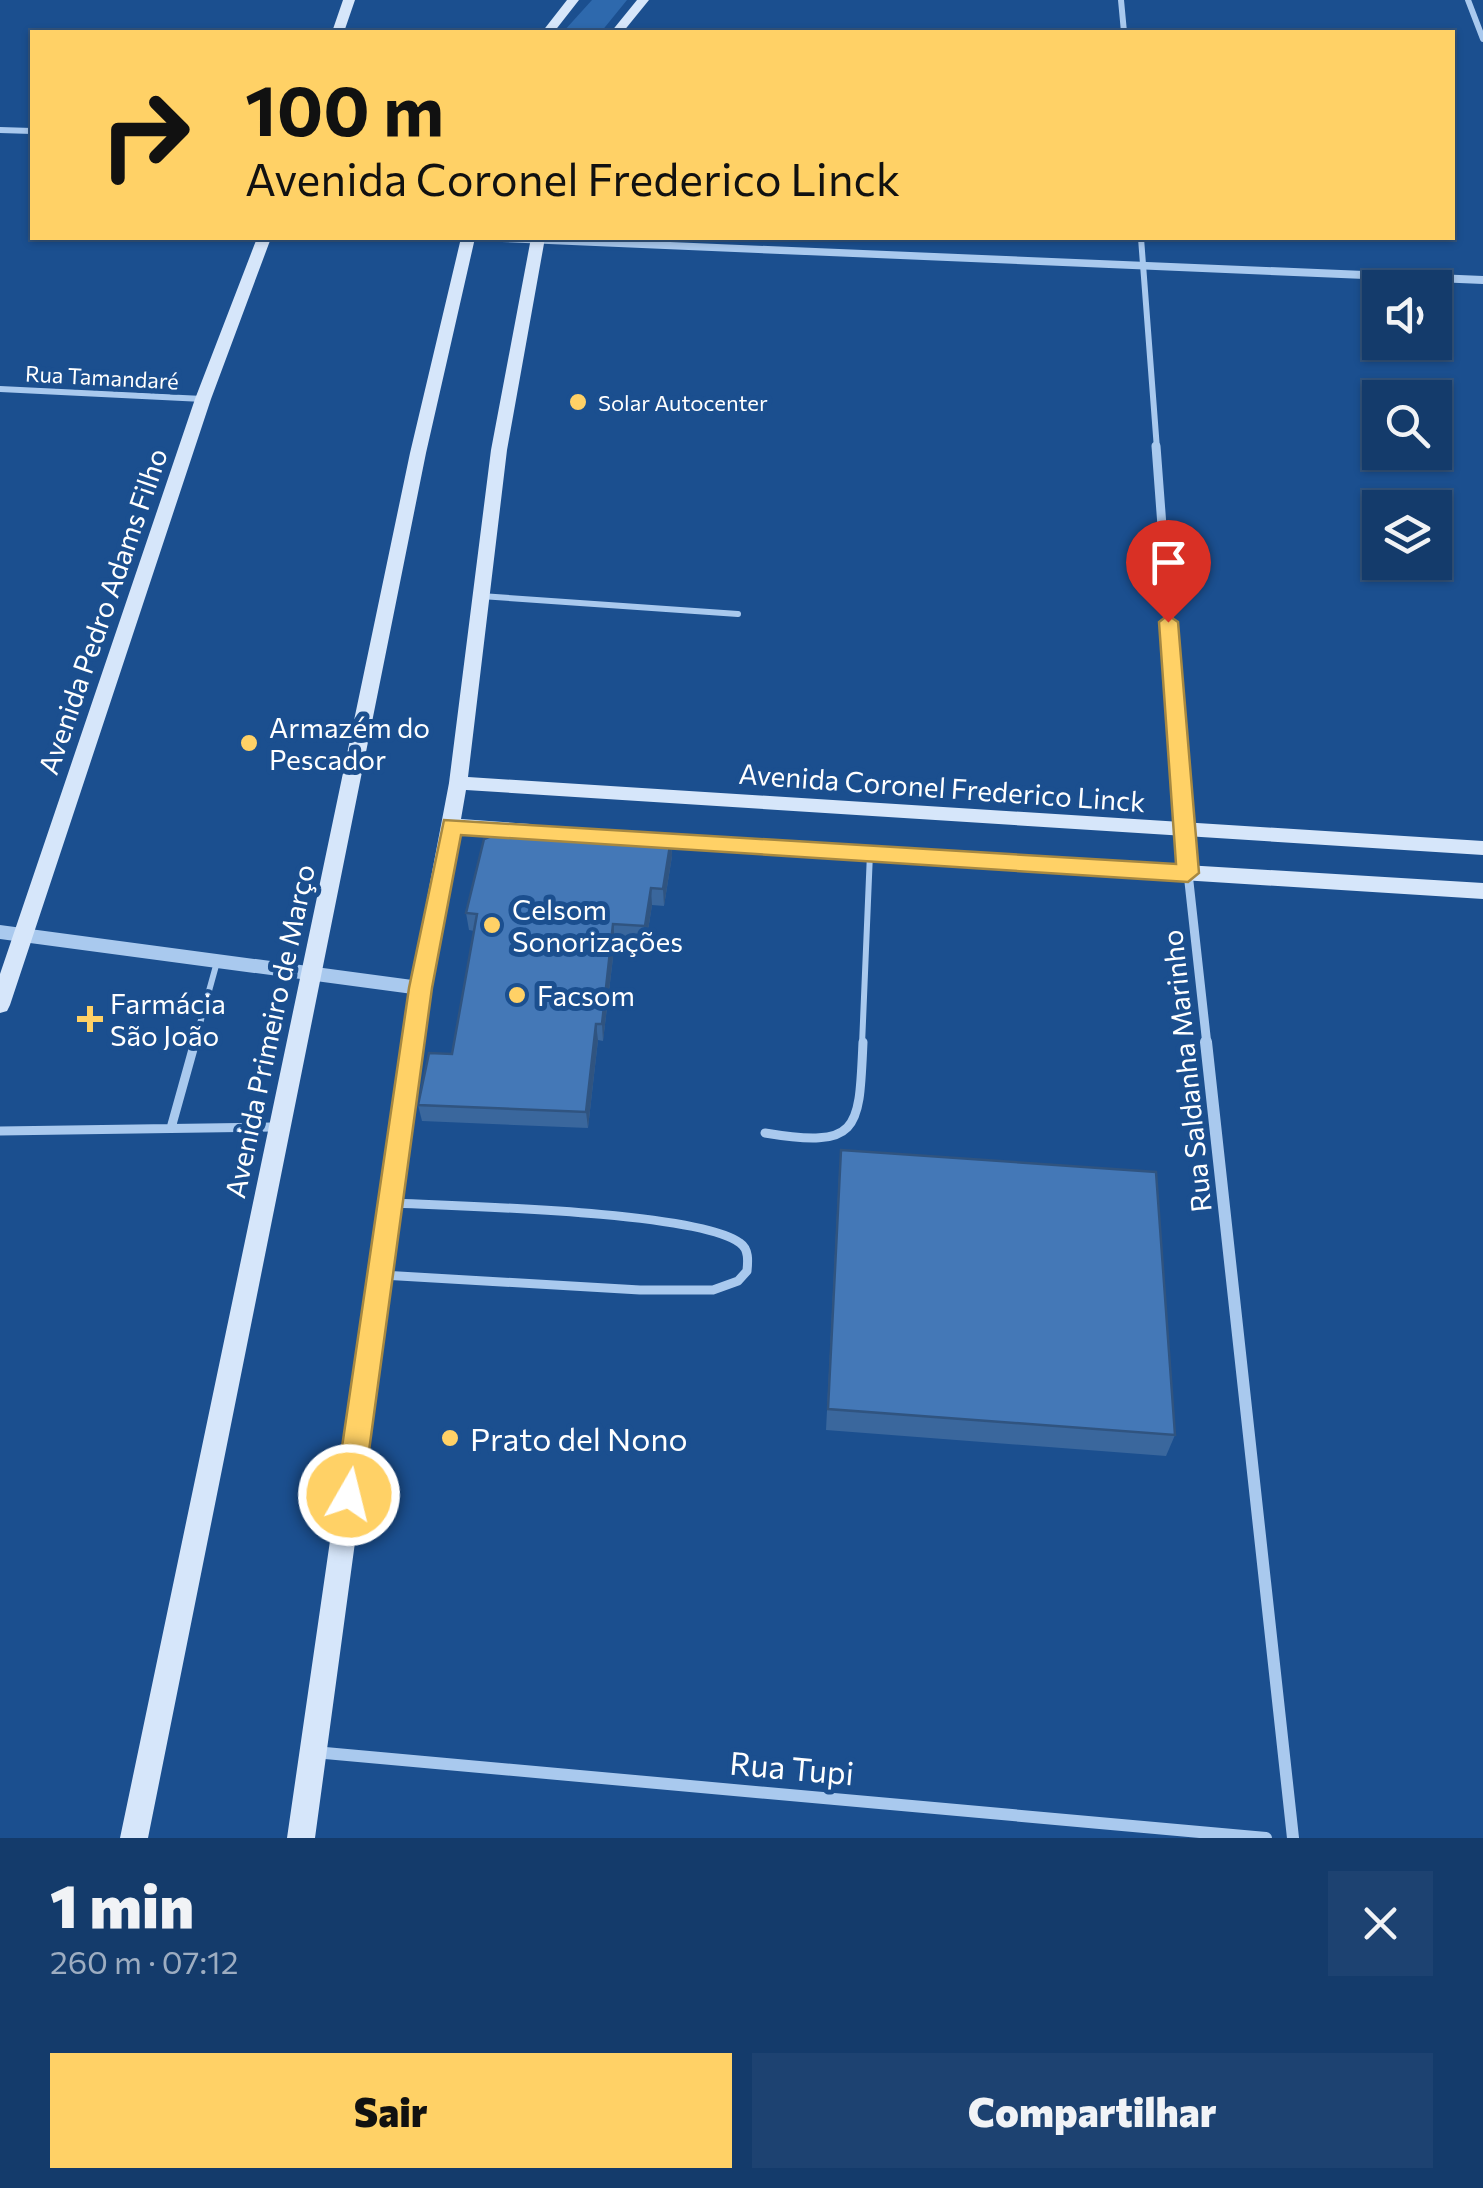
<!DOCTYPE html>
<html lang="pt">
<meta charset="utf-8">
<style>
body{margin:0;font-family:Commissioner,sans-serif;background:#1d4271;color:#f1f3f6;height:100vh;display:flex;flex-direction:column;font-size:38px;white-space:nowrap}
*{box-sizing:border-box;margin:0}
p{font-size:32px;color:#9dadc1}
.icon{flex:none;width:55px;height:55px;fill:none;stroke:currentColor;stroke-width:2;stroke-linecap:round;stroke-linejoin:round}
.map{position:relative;height:1838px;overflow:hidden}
.sheet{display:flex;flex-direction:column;background:#143b6b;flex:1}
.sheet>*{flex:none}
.banner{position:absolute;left:30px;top:30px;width:1425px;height:210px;border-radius:0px;box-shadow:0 2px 8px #0004,0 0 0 2px #33557e;background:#ffd166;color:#111;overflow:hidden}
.controls{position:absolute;left:1362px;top:270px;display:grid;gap:20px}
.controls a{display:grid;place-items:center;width:90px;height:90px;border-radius:0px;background:#143b6b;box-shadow:0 2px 8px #0004,0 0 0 2px #33557e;font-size:50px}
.pin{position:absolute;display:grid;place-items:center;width:85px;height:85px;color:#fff;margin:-102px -42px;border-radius:50% 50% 50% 0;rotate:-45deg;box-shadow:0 0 10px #0007}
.pin .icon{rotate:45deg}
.me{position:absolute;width:110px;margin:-55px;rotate:8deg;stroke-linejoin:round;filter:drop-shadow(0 0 8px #0008)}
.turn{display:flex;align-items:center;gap:35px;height:210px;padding:0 50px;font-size:45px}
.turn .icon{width:130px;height:130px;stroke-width:2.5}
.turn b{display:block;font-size:70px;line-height:85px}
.round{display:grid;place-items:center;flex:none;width:105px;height:105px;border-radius:0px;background:#1d4271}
.overview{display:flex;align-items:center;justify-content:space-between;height:170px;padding:0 50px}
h1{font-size:60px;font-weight:800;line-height:75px}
.primary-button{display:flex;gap:20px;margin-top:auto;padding:20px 50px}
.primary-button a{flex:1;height:115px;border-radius:0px;background:#ffd166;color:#111;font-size:40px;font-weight:800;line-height:115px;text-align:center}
.primary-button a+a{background:#1d4271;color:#f1f3f6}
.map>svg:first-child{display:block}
</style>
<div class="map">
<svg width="1483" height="1838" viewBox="0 0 1483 1838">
<rect width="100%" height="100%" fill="#1b4f8f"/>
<path fill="#2e69ad" d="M 592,0 L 627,0 L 601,32 L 563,32 Z"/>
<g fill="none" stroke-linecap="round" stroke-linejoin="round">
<path stroke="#a9c9ee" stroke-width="6" d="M 481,596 L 738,614
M 194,1045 L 217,962
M 862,1045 L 870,853"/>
<path stroke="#a9c9ee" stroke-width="9" d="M 171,1128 L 195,1042
M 0,1131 L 275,1127
M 765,1133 C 861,1149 859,1129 863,1042
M 382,1275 L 640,1290 L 713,1290 L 738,1281 L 747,1271 C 748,1261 749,1249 740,1243 C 698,1211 455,1206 392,1203"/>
<path stroke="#a9c9ee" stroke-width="6" d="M 1121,0 L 1124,32
M 1468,0 L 1483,39
M 0,130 L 32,131
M 1141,238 L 1157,449
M 0,389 L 203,399"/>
<path stroke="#a9c9ee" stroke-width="9" d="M 1156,446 L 1188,873 L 1207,1045"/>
<path stroke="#a9c9ee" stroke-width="12" d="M 1206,1042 L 1293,1838
M 314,1752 L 1266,1838"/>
<path fill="#a9c9ee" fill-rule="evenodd" d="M 496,238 L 576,238 L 1483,276 L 1483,284 L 502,242 Z
M 0,925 L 420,981 L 426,983 L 429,988 L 426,993 L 420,995 L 0,939 Z"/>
<path fill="#d6e6fa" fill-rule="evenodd" d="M 343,0 L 355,0 L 344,32 L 332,32 Z
M 567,0 L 579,0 L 554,32 L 542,32 Z
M 637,0 L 649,0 L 623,32 L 611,32 Z
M 257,238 L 271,238 L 211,399 L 10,1005 L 7,1011 L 0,1013 L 0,974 L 195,399 Z
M 461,238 L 475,238 L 426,453 L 148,1838 L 120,1838 L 410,453 Z
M 531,238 L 545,238 L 507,450 L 468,777 L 1483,841 L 1483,855 L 466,790 L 461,819 L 530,824 L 540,831 L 530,838 L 458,834 L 430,988 L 315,1838 L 287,1838 L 410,988 L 449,783 L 491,450 Z
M 643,832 L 1483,883 L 1483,899 L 643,846 L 633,839 Z"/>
</g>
<path fill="#3a679d" d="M 671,839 L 672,856 L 664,906 L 652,905 L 646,943 L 615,941 L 603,1041 L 598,1040 L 588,1128 L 422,1121 L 418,1105 L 452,1054 L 474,931 L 469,930 L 466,913 Z
M 839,1174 L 1175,1435 L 1166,1456 L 826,1430 Z"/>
<path fill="#305480" d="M 671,839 L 672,856 L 664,906 L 663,889 Z
M 651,888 L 652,905 L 646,943 L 645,926 Z
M 613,924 L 615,941 L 603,1041 L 602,1024 Z
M 596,1024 L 598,1040 L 588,1128 L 586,1112 Z"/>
<path fill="#4478b7" stroke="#305480" stroke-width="2.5" d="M 517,826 L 671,839 L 663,889 L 651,888 L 645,926 L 613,924 L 602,1024 L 596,1024 L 586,1112 L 418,1105 L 429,1053 L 452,1054 L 477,914 L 466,913 L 484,839 Z
M 841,1150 L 1156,1172 L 1175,1435 L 828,1409 Z"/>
<path fill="#ffd166" stroke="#a68842" stroke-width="2.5" d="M 1168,615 L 1178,622 L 1199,873 L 1188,882 L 461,835 L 432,988 L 363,1495 L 359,1505 L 349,1509 L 339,1505 L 335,1495 L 409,988 L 444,820 L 1176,864 L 1159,622 Z"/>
<g fill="#ffd166" stroke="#1b4f8f" stroke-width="4">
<circle cx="578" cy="402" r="10"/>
<circle cx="249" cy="743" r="10"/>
<circle cx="492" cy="925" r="10"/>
<circle cx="517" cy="995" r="10"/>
<path d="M85 1004h10v10h10v10h-10v10h-10v-10h-10v-10h10z"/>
<circle cx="450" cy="1438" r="10"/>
</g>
<g text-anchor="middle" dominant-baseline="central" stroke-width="10" stroke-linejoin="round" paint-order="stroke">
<g font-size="22" fill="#fff" stroke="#1b4f8f">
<text transform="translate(102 377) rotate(3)">Rua Tamandaré</text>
</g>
<g font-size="22" fill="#fff" stroke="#1b4f8f" text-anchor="start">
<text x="598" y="402">Solar Autocenter</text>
</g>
<g font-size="28" fill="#fff" stroke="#1b4f8f">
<text transform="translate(102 611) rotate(-71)">Avenida Pedro Adams Filho</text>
<text transform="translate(942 787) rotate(4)">Avenida Coronel Frederico Linck</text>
<text transform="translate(269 1031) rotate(-78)">Avenida Primeiro de Março</text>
<text transform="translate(1186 1071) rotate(-96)">Rua Saldanha Marinho</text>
</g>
<g font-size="28" fill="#fff" stroke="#1b4f8f" text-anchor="start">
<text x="269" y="727">Armazém do<tspan x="269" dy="32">Pescador</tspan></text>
<text x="512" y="909">Celsom<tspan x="512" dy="32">Sonorizações</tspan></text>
<text x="537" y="995">Facsom</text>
<text x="110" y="1003">Farmácia<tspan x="110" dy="32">São João</tspan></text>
</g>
<g font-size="32" fill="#fff" stroke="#1b4f8f" text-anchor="start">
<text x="470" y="1438">Prato del Nono</text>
</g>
<g font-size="32" fill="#fff" stroke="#1b4f8f">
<text transform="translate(792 1767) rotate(5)">Rua Tupi</text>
</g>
</g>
</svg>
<div class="controls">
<a><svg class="icon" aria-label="sound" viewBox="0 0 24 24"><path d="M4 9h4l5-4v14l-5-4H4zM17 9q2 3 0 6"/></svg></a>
<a><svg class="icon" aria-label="search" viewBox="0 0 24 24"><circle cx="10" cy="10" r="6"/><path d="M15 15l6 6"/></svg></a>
<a><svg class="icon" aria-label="layers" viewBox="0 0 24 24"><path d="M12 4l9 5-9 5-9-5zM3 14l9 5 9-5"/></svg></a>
</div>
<div class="pin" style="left:1168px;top:622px;background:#d93025"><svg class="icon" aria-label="arrive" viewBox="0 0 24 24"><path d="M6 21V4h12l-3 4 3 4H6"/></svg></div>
<svg class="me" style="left:349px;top:1495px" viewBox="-20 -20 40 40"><circle r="17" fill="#ffd166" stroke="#fff" stroke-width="3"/><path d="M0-11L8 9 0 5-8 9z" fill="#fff"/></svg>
<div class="banner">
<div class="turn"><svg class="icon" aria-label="right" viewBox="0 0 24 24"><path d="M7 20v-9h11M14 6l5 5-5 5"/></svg><div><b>100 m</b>Avenida Coronel Frederico Linck</div></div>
</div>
</div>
<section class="sheet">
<div class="overview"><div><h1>1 min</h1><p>260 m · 07:12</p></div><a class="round"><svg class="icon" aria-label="close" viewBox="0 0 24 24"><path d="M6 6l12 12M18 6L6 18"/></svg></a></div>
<div class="primary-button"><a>Sair</a><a>Compartilhar</a></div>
</section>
